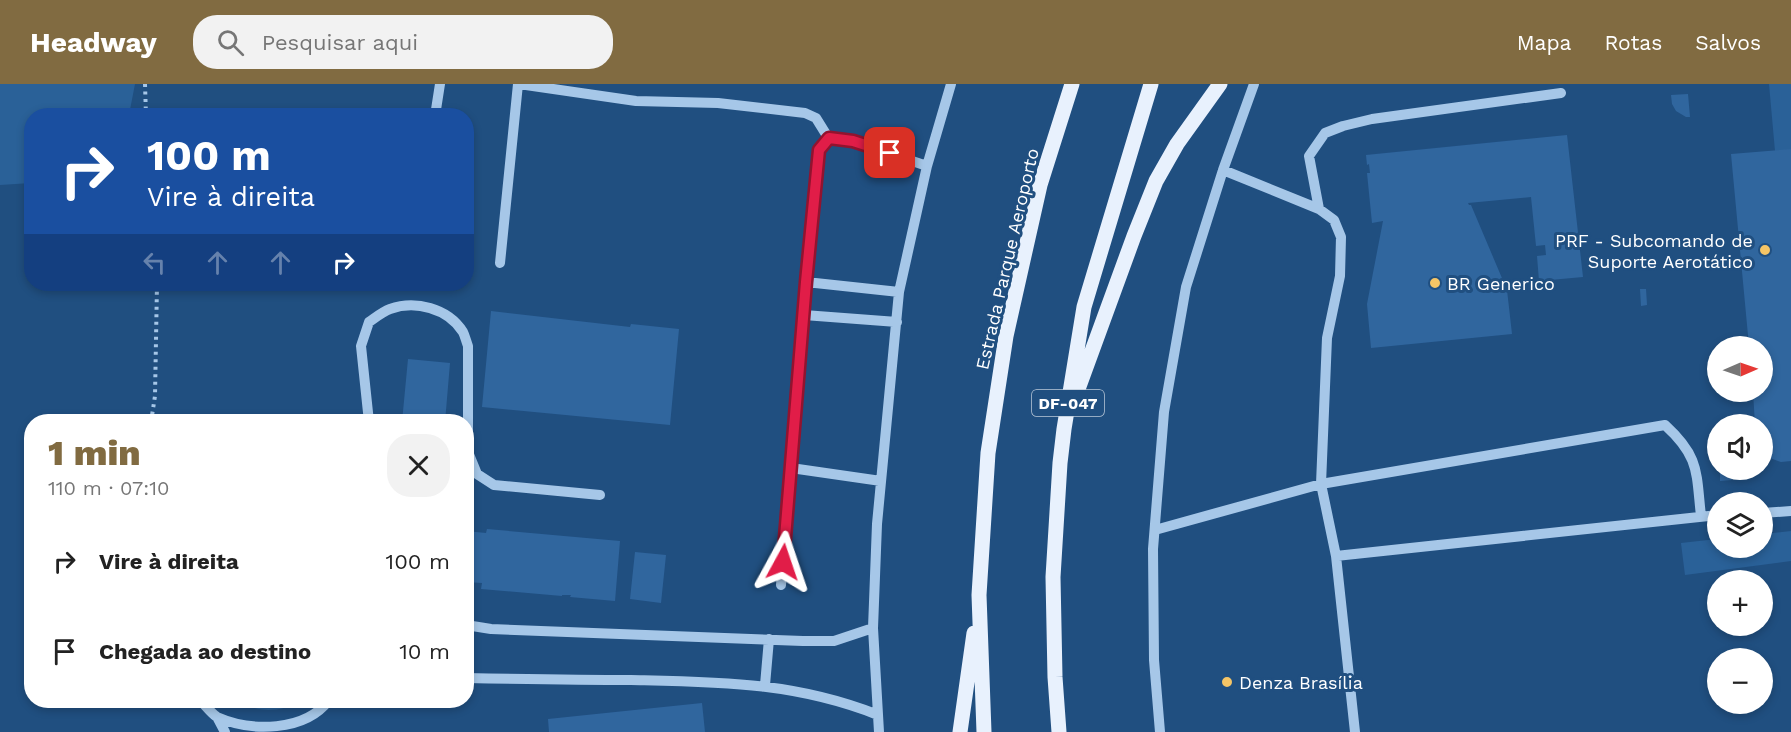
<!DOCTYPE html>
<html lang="pt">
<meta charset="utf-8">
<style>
body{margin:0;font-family:"Work Sans",sans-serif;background:#f2f2f2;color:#222;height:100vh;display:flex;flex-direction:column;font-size:22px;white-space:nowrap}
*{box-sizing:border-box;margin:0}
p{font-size:20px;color:#767676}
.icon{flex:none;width:33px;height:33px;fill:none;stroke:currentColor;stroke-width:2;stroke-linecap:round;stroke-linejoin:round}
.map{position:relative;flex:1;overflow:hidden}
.sheet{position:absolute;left:24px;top:330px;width:450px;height:294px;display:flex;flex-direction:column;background:#fff;border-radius:24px;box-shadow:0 3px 9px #0003}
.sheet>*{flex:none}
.top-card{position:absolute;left:24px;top:24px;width:450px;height:183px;border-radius:24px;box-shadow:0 3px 9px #0003;background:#1a4fa0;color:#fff;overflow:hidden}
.needle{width:39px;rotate:88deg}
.fabs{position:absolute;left:1707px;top:252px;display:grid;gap:12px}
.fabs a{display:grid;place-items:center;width:66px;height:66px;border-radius:50%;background:#fff;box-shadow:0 3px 9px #0003;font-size:30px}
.pin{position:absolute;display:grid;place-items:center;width:51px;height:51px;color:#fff;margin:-26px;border-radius:12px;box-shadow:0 3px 9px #0006}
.me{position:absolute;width:66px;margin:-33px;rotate:5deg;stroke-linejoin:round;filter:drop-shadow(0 0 4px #0008)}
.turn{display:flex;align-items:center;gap:21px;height:126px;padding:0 24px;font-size:27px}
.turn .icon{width:78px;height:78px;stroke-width:2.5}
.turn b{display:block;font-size:42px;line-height:51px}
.lanes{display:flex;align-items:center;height:57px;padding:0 24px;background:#0003;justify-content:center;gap:30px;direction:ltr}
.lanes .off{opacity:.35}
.round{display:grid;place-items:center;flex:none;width:63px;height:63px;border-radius:24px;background:#f2f2f2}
.summary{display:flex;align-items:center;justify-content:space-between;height:102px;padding:0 24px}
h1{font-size:36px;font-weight:800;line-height:45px;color:#816b41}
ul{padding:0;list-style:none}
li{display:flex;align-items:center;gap:18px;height:90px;padding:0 24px}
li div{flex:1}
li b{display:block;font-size:22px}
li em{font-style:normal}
header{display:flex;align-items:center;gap:36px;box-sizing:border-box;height:84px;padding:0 30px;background:#816b41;color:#fff}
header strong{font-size:28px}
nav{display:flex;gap:33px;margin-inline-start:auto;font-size:21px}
.search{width:420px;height:54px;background:#f2f2f2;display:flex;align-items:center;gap:15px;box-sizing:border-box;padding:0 21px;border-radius:24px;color:#767676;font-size:22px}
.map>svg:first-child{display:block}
</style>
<header>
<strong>Headway</strong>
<div class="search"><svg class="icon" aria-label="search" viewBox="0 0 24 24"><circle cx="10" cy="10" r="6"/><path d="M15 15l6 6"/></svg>Pesquisar aqui</div>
<nav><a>Mapa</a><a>Rotas</a><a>Salvos</a></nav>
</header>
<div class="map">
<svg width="1791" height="648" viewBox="0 0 1791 648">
<rect width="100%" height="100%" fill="#204f80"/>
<path fill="#2a6198" d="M 0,0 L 135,0 L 129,31 L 32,32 L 31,99 L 0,101 Z
M 1769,0 L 1791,0 L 1791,66 L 1775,67 Z
M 1791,447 L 1791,477 L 1685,491 L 1681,459 L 1717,455 L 1718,464 L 1762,464 L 1763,450 Z
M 238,617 L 302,617 C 278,628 262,630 238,617 Z"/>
<path fill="#30669e" d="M 1688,10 L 1690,33 L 1686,33 L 1676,27 L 1672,20 L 1671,11 Z
M 1567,51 L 1583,193 L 1539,197 L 1537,172 L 1546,171 L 1545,161 L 1536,162 L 1531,113 L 1468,119 L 1469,121 L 1471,121 L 1507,206 L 1512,250 L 1371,264 L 1367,220 L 1383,137 L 1372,139 L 1367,89 L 1370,89 L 1369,80 L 1367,81 L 1366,71 Z
M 1791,65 L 1791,377 L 1781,378 L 1770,374 L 1765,368 L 1762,361 L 1762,340 L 1755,340 L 1753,308 L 1762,308 L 1762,262 L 1749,262 L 1731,70 Z
M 1640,205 L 1646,205 L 1647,221 L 1641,222 Z
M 491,227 L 630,243 L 631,240 L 679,245 L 670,341 L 482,323 Z
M 408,275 L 450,279 L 445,338 L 402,338 Z
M 1720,386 L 1731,386 L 1732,396 L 1720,397 Z
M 487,445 L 620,457 L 615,517 L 570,513 L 571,511 L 562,511 L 562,512 L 481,505 L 482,499 L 466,498 L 466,447 L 486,449 Z
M 635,468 L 666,471 L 661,519 L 630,515 Z
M 702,619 L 705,648 L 549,648 L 548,635 Z"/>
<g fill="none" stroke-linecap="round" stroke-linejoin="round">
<path stroke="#a6c7e8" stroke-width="4" stroke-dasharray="3 4.5" stroke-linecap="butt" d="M 145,0 L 146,32
M 151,338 L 155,312 L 157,200"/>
<path stroke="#a6c7e8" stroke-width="10" d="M 519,0 L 636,17 L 718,19 L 805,29 L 816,34 L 829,55
M 435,32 L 440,0
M 1223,86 L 1319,125 L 1334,136 L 1341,153 L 1340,192 L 1327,254 L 1321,400 L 1336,472 L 1355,648
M 1319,125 L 1309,72 L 1325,49 L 1343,42 L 1372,35 L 1561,9
M 500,179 L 518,0
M 806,198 L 899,208
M 804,231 L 897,238
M 369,338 L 361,262 L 369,238 C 375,234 382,228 390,225 C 415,216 448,224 463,248 C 465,252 466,257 468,262 L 468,368 L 477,390 L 494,401 L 600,411
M 791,384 L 881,397
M 1762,429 L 1791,427
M 1155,446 L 1321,400 L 1665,341 C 1700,373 1696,388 1701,432
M 1336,472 L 1718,431
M 781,501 L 806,198 L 819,66 L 829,55 L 853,57 L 927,82
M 466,541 L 491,545 L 803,557 L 834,557 L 873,544
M 466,594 C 521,595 576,596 631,596 C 719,598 795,598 878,631
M 765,601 L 769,555
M 200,616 C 206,622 211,629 217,633 C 251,648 305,648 329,616
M 217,633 L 225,648
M 879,648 L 873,544 L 877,440 L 899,208 L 927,82 L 951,0
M 1160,648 L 1154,576 L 1153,465 L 1164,328 L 1186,203 L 1223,86 L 1254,0"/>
<path stroke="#e8f1fd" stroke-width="15" d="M 1077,308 L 1134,152 L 1156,97 L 1177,60 L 1220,0
M 960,648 L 974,549
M 984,648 L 979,511 L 988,369 L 1006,252 L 1040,101 L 1072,0
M 1059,648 L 1055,593 L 1053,493 L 1060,379 L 1064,345 L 1084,223 L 1151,0"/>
</g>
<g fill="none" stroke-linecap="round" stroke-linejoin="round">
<defs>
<path id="route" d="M 783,478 L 806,198 L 819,66 L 829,54 L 853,57 L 890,69"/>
</defs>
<use href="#route" stroke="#92132f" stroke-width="15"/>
<use href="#route" stroke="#e11d48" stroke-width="10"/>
</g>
<g fill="#f5c566" stroke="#204f80" stroke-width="2">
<circle cx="1765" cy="166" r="6"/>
<circle cx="1435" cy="199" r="6"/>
<circle cx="1227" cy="598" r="6"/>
</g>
<g text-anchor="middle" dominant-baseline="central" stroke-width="6" stroke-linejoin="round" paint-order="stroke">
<rect fill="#204f80" stroke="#bccad9" stroke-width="1.5" x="1032" y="306" width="72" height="26" rx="4.5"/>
<g font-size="16" font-weight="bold" fill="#fff">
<text x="1068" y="319">DF-047</text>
</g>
<g font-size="18" fill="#fff" stroke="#204f80" text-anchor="start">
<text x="1753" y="156" text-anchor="end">PRF - Subcomando de<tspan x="1753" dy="21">Suporte Aerotático</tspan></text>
<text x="1447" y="199">BR Generico</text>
<text x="1239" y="598">Denza Brasília</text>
</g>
<g font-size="18" fill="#fff" stroke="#204f80">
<text transform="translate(1007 175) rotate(-77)">Estrada Parque Aeroporto</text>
</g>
</g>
</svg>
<div class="fabs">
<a><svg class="needle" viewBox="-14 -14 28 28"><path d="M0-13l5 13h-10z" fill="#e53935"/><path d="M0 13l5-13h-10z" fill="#767676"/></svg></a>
<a><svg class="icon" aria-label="sound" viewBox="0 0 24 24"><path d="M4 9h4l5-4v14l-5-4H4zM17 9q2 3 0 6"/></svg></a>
<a><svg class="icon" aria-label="layers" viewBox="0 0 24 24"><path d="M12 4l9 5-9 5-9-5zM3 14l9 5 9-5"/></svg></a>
<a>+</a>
<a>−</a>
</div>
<div class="pin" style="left:890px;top:69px;background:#d93025"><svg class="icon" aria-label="arrive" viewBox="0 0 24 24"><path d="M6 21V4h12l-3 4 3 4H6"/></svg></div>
<svg class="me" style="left:783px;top:478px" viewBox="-20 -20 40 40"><path d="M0-17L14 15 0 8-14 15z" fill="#e11d48" stroke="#fff" stroke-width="4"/></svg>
<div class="top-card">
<div class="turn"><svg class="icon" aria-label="right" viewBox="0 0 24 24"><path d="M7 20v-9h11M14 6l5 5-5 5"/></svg><div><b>100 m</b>Vire à direita</div></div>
<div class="lanes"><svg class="icon off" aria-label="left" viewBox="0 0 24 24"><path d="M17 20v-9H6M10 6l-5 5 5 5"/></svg><svg class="icon off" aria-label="ahead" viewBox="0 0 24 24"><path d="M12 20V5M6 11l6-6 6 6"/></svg><svg class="icon off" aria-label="ahead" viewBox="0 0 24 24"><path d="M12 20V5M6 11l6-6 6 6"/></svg><svg class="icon" aria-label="right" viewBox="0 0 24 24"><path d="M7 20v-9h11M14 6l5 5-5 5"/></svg></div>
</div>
<section class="sheet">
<div class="summary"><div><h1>1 min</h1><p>110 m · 07:10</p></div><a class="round"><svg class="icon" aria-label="close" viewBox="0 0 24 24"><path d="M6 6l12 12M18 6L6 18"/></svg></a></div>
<ul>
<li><svg class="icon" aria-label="right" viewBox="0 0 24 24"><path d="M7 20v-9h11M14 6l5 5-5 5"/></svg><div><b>Vire à direita</b></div><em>100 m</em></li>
<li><svg class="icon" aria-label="arrive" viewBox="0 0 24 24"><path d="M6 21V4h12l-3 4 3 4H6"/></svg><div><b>Chegada ao destino</b></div><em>10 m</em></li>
</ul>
</section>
</div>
